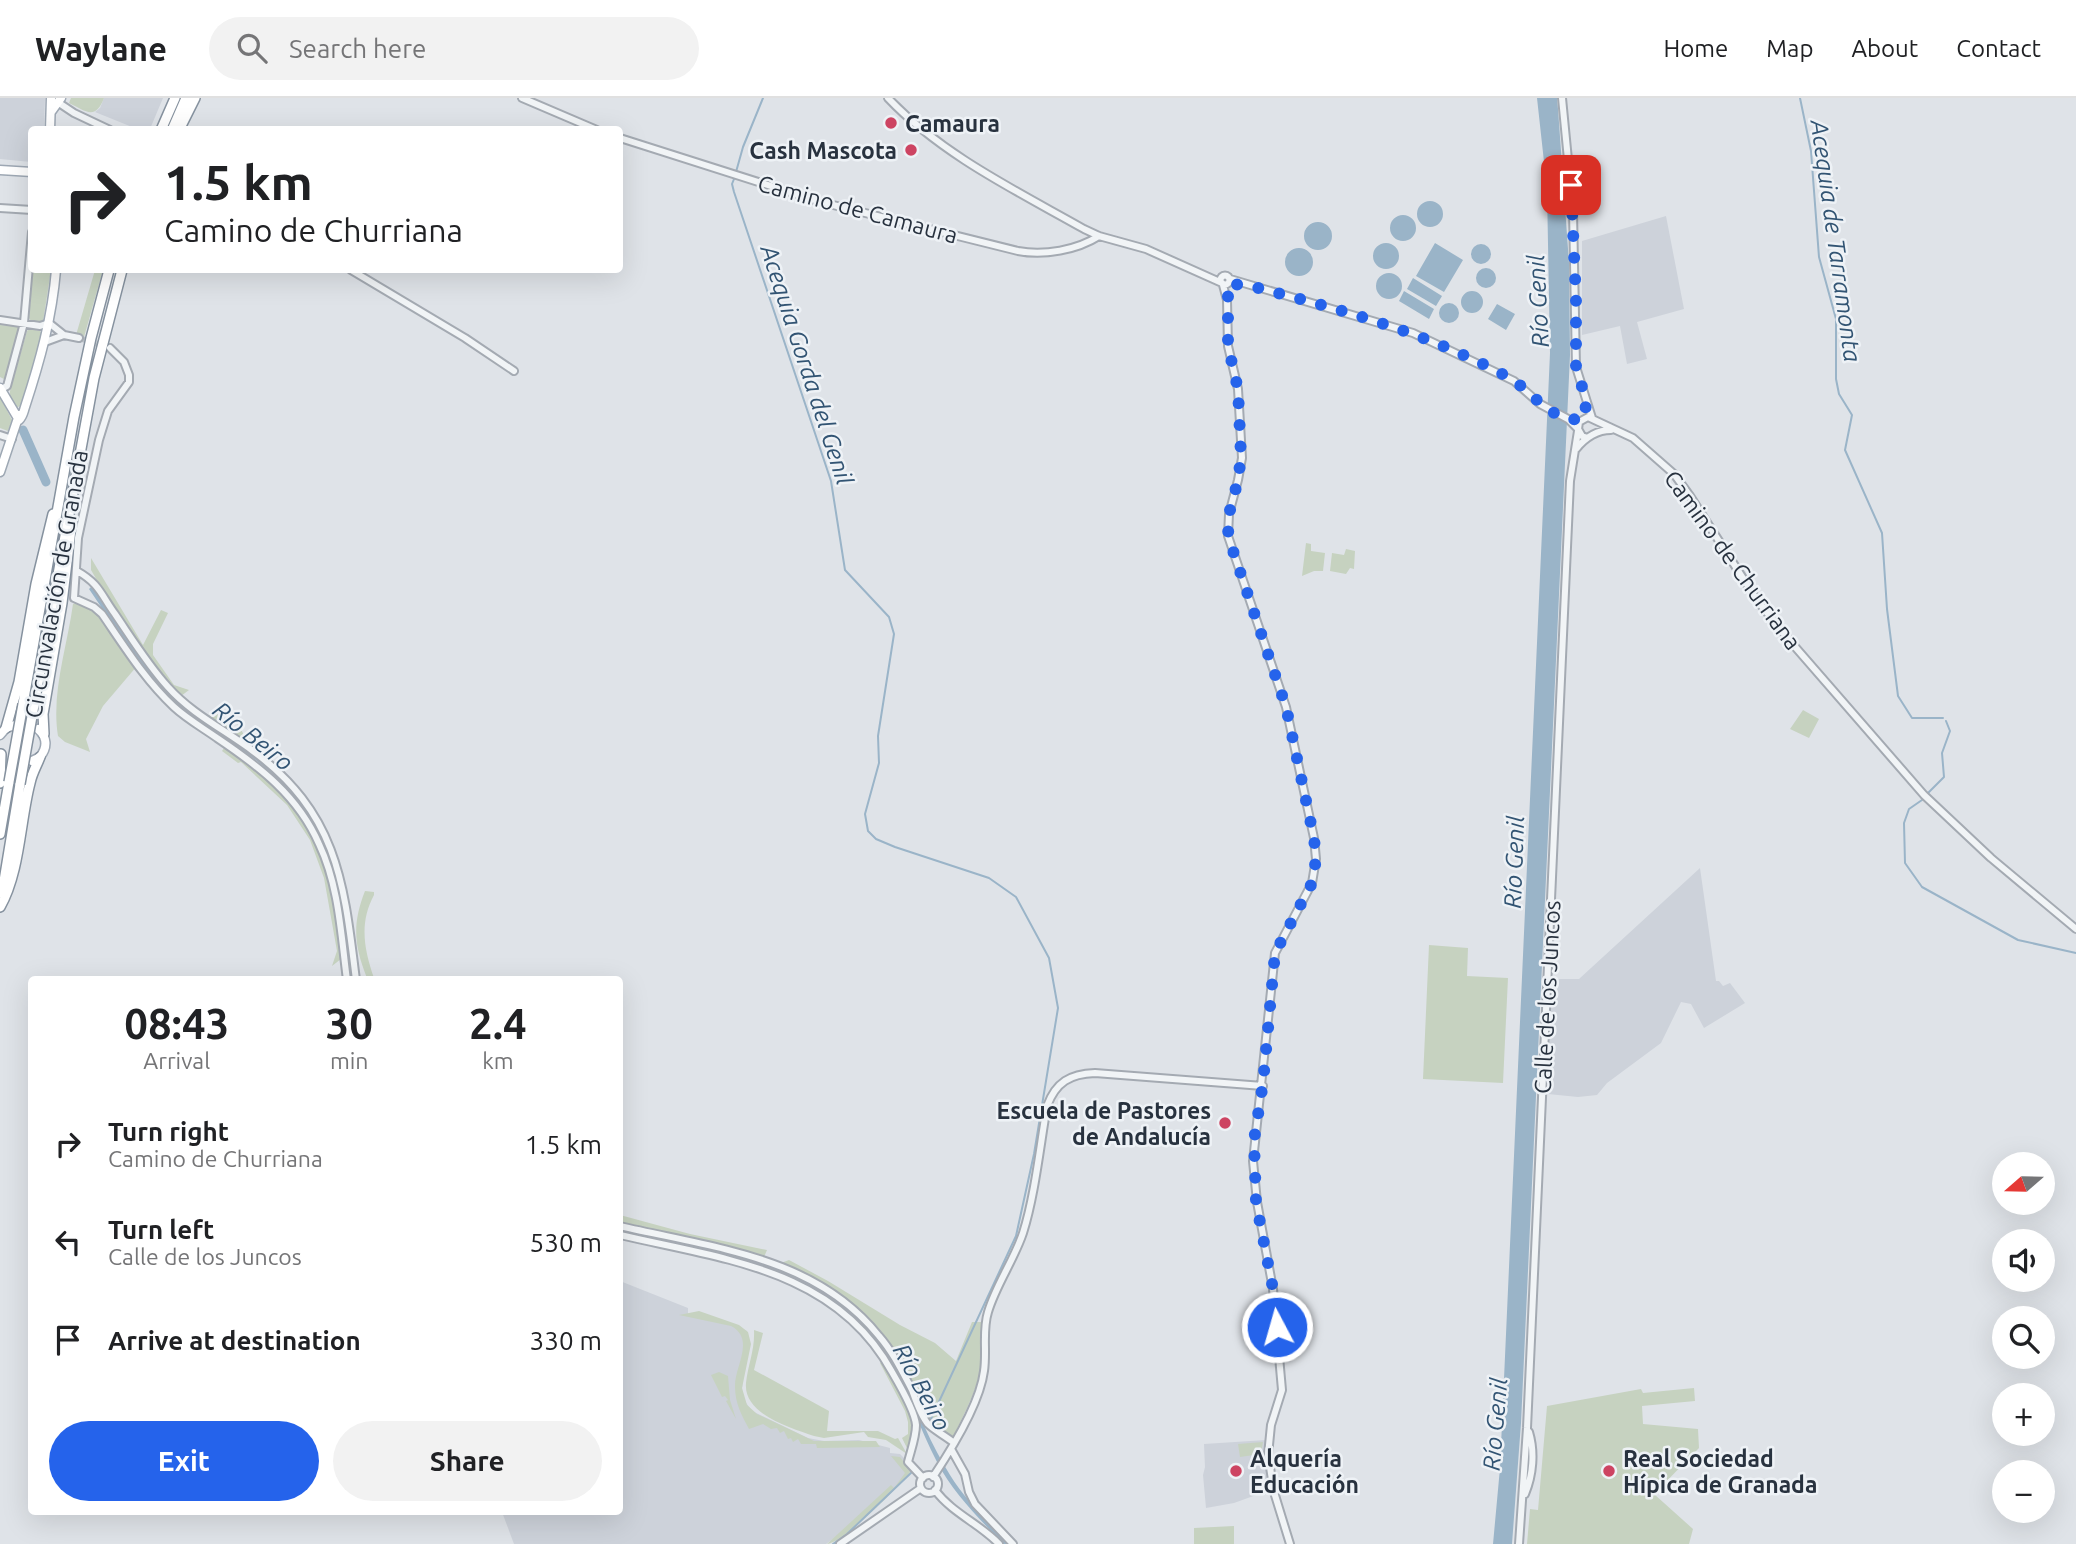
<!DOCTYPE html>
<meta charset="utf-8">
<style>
body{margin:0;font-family:Ubuntu,sans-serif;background:#f2f2f2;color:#202124;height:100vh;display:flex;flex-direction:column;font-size:26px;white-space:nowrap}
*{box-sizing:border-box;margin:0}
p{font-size:23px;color:#757577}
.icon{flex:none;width:38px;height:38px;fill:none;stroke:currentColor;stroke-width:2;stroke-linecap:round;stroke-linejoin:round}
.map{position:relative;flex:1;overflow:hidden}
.panel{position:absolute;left:28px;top:878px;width:595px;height:539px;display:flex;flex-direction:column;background:#fff;border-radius:7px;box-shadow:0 7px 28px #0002}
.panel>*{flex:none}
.banner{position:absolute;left:28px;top:28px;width:595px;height:147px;border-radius:7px;box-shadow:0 7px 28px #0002;background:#fff;color:#202124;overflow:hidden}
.needle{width:46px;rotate:250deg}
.controls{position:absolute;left:1992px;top:1054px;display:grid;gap:14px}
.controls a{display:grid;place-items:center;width:63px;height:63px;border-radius:50%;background:#fff;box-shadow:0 7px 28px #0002;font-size:35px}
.pin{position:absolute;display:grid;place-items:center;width:60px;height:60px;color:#fff;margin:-30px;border-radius:14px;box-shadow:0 4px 10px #0006}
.me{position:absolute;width:77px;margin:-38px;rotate:354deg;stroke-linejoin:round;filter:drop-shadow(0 0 5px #0008)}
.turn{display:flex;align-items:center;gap:24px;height:147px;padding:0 21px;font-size:32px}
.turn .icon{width:91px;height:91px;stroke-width:2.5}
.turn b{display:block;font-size:49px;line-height:60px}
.eta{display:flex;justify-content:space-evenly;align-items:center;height:119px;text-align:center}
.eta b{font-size:42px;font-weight:700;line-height:49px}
.primary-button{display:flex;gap:14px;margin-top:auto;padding:14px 21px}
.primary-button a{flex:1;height:80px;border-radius:42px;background:#2563eb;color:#fff;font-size:28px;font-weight:700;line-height:80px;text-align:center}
.primary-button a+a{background:#f2f2f2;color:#202124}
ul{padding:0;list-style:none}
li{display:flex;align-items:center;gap:21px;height:98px;padding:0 21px}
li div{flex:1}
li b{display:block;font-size:26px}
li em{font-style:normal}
header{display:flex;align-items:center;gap:42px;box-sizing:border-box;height:98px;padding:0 35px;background:#fff;border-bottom:2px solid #e0e0e0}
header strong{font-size:33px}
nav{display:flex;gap:38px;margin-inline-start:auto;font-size:24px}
.search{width:490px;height:63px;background:#f2f2f2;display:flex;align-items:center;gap:18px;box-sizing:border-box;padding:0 24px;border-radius:38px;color:#757577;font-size:26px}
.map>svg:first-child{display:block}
</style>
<header>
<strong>Waylane</strong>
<div class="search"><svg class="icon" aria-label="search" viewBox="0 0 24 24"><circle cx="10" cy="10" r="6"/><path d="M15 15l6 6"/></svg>Search here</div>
<nav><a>Home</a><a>Map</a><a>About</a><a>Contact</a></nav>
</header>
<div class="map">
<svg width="2076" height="1446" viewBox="0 0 2076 1446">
<rect width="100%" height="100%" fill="#dfe3e8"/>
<path fill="#cdd2da" d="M 0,0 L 45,0 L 44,31 L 32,32 L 31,64 L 0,61 Z
M 104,0 L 163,0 L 150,31 L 137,31 L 95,14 L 100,10 Z
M 1666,118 L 1684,211 L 1637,224 L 1647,261 L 1627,266 L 1620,228 L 1582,237 L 1582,143 Z
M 1700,770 L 1716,883 L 1719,883 L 1723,888 L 1730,885 L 1745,905 L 1704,930 L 1691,906 L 1681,904 L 1661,945 L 1607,985 L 1597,997 L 1578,999 L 1548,996 L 1552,881 L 1579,881 Z
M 620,1183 L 688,1210 L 688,1216 L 700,1214 L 747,1233 L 742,1292 L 744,1302 L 752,1313 L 808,1340 L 824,1343 L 859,1342 L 890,1350 L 890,1355 L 900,1356 L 912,1368 L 906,1379 L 864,1418 L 826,1446 L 514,1446 L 502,1414 L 620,1414 Z
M 1266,1342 L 1265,1357 L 1270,1392 L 1234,1405 L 1206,1410 L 1203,1377 L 1205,1369 L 1204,1346 Z"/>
<path fill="#c6d2c0" d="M 71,0 L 104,0 C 95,23 86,13 69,5 Z
M 33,172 L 51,172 L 43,224 L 31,223 L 29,220 Z
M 95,172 L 103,172 L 84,239 L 76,237 Z
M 0,227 L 18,228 L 20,231 L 7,279 L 4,281 L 0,279 Z
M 30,231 L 40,233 L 42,237 L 22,307 L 16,310 L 10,298 L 10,293 L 27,233 Z
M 0,299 L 12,322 L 8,333 L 0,330 Z
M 1306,445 L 1311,446 L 1311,453 L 1325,455 L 1323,473 L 1314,473 L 1302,478 Z
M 1346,451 L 1355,453 L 1354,471 L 1350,470 L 1346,476 L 1330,473 L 1332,455 L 1344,457 Z
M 91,460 L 143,547 L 161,512 L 168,515 L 153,546 L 153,557 L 174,587 L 189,592 L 181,598 L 164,581 L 113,510 L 91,472 Z
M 76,505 L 101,516 L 137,568 L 103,608 L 86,641 L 90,654 L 65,644 L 58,638 C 51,595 67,550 73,506 Z
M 213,612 L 222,620 L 233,620 L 235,625 L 230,633 L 208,619 Z
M 1803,612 L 1819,621 L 1809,640 L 1790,631 Z
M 238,626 L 244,637 L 265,651 L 262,655 L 233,636 Z
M 226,647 L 270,680 L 309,728 L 329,776 L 342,856 L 341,861 L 332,868 L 337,853 L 324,780 L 310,742 L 287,707 L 241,664 L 238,665 L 222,653 Z
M 365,793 L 374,794 L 374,797 C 359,825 364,851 374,880 L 367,880 C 354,847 352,826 365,793 Z
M 1429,847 L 1468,850 L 1467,878 L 1508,880 L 1503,985 L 1423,981 Z
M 620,1117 L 690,1136 L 767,1152 L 764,1159 L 620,1126 Z
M 789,1162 L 828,1183 L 900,1227 L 935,1245 L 956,1263 L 972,1224 L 981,1224 C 992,1266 970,1303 953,1340 L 930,1325 L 885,1242 L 868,1222 L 847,1202 L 818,1182 L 781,1165 Z
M 699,1213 L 739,1227 L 748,1234 L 751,1246 L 742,1290 L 747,1307 L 757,1316 L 814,1343 L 876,1343 L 880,1349 L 817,1350 L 816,1346 L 801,1346 L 798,1341 L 793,1344 L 791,1340 L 788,1341 L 784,1333 L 780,1335 L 777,1330 L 771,1331 L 763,1326 L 749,1331 C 742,1318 735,1305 735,1289 C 734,1269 756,1241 731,1228 L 679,1217 Z
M 754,1232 L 763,1235 L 754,1272 L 829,1313 L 827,1333 L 878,1333 L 895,1341 L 898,1340 L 907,1356 L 886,1342 L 868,1339 L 864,1334 L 824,1340 L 814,1338 C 792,1330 743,1317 746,1285 C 748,1266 755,1252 754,1232 Z
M 884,1263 L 913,1324 L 908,1352 L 902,1340 L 908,1336 L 908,1324 L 905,1313 L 880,1265 Z
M 719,1274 L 728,1278 L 730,1302 L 736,1321 L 726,1303 L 728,1302 L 725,1298 L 722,1299 L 711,1277 Z
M 1694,1290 L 1695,1303 L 1642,1308 L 1643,1326 L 1698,1331 L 1699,1350 L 1654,1396 L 1693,1431 L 1689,1446 L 1527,1446 L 1530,1411 L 1538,1412 L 1547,1308 L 1641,1291 L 1643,1295 Z
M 1263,1344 L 1261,1356 L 1240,1359 L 1238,1346 Z
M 891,1358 L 900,1359 L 911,1373 C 900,1388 843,1445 827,1446 L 891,1387 L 894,1390 L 905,1375 Z
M 1234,1428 L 1234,1446 L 1194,1446 L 1194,1430 Z"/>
<path fill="#9ab4c8" d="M 1537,0 L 1557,0 L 1558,11 L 1569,165 L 1570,257 L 1521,1325 L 1512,1446 L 1493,1446 L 1500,1370 L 1550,255 L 1547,91 Z
M1417 116a13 13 0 1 1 26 0a13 13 0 1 1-26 0Z
M1390 130a13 13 0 1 1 26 0a13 13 0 1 1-26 0Z
M1304 138a14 14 0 1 1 28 0a14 14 0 1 1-28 0Z
M1373 158a13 13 0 1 1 26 0a13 13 0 1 1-26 0Z
M 1435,145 L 1463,162 L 1444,194 L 1416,178 Z
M1471 156a10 10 0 1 1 20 0a10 10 0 1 1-20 0Z
M1285 164a14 14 0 1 1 28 0a14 14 0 1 1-28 0Z
M1476 180a10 10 0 1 1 20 0a10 10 0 1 1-20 0Z
M1376 188a13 13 0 1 1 26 0a13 13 0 1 1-26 0Z
M 1413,180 L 1442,198 L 1436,208 L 1407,191 Z
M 1404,193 L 1434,211 L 1429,221 L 1399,203 Z
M1461 204a11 11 0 1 1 22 0a11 11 0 1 1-22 0Z
M1439 215a10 10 0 1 1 20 0a10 10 0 1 1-20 0Z
M 1497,206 L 1515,216 L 1506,232 L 1488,221 Z
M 92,488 L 156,580 L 265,665 L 291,690 L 313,719 L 328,748 L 342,796 L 353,882 L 350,882 C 339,798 334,724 262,667 C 232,643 196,625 168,598 C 137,567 114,527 89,491 Z
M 620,1131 L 768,1166 C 826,1187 875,1224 903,1281 C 918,1313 931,1347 950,1377 C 966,1403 989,1424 1009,1446 L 1003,1446 C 979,1420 953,1395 937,1364 C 920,1331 908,1294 889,1263 C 829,1165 720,1158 620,1135 Z"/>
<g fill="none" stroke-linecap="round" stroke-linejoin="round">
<path stroke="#9ab4c8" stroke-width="2" d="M 1800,0 L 1811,53 L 1819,159 L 1836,221 L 1836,281 L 1839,296 L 1852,317 L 1845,352 L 1882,435 L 1887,511 L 1898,598 L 1912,620 L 1943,620
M 736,74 L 743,49 L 763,0
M 734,81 L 732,86 L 734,94 L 831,383 L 845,472 L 889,519 L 894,536 L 878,638 L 879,665 L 865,716 L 868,733 L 876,741 L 895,749 L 989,780 L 1016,799 L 1049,860 L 1058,910 L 1034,1056 L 1016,1138 L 930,1323
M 1928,695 L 1944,679 L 1942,655 L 1950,633 L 1946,623
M 1922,702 L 1909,711 L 1904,725 L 1905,765 L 1922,789 L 2018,842 L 2076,855
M 833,1446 L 847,1436 L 912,1374"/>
<path stroke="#9ab4c8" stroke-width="9" d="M 23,332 L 46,384"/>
<path stroke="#bac0c6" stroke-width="6" stroke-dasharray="6 3" stroke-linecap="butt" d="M 79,240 L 104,248"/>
<defs>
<path id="minor" d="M 522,0 L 597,32
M 888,0 C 942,57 1017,93 1084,131 L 1099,138 L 1146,151 L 1222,185
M 1562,0 L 1573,113 L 1576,269 L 1592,320
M 59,5 L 74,15 L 110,32
M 620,40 L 821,104 L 1018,153 C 1044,158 1077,152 1099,138
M 0,110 L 32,112
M 351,172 L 465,240 L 514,273
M1220.5 182a4.5 4.5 0 1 1 9 0a4.5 4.5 0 1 1-9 0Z
M 1230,181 L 1413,235 L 1514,283 L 1540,306 L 1568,321 L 1577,330
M 1223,187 L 1227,202 L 1228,248 L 1238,291 L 1242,360 L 1238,382 L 1229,416 L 1228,438 L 1286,609 L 1314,740 L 1316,761 L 1312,785 L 1275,855 L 1253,1063 L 1257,1104 L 1273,1191 L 1282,1292 L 1271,1327 L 1268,1357 L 1274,1394 L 1290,1446
M 0,222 L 40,228 L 49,225 L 64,237 L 79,240
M 45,244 L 64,237
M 110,250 L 124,264 L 129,277 L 129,284 L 108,313 L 99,342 L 78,440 L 74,500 L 94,509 L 102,516 C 124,548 145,582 174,609 C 187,621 203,630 217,640 C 260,669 298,698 319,746 C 339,788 341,837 347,882
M 1,291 L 7,288 L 24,225 L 32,134
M 0,337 L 12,341
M 1587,340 L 1582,338 L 1578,331 L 1579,324 L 1588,319 L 1633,340 L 1674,376 L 1690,398 L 1757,502 L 1790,543 L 1924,697 L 1991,760 L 2076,831
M 1576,351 C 1585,340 1597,332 1611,332
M 77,473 C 100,486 101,497 115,516 C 132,541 148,567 168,589 C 192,616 225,632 253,653 C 338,716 344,785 356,882
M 620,1128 C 713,1150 815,1158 879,1238 C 893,1254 902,1273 912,1292 C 916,1303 921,1318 928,1326 C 935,1333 946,1338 954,1345
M 620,1137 C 722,1161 836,1171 892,1274 C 899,1286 915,1313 916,1327 C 916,1339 911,1352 908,1364 L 923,1380
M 951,1351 L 965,1376 L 969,1394 L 975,1406 L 1013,1446
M920 1386a9 9 0 1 1 18 0a9 9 0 1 1-18 0Z
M 933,1379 C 951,1352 980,1305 984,1273 C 987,1253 982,1233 988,1214 C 996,1187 1014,1162 1023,1135 C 1035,1097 1040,1048 1047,1008 C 1056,984 1070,976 1095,975 L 1263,988
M 935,1392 C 952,1415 980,1426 999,1446
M 1525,1396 C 1533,1377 1535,1354 1529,1334
M 840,1446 L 921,1390
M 1519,1446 L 1527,1330 L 1570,383 L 1578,333"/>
<path id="major" d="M 51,14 L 61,0
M 50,32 L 51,0
M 0,72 L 32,74
M 0,290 L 19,322
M 19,322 C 23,318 23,315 25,309 C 40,263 52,220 56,172
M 0,374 L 19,317
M 0,637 L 6,630 L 15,627
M 32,663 L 40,659 C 48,649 47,639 38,631"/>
<path id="highway" d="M 161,32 L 175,0
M 172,32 L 186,0
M 179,32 L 195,0
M 23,606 L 74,319 L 91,240 L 109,172
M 34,607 L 94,280 L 122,172
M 6,630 L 19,584 L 36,486 L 53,416
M 44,636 L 43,616 L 62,505 L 72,423
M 0,685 L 1,656
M 0,736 L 9,684
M 2,795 L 20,686
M 0,809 C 20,774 20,723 30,685 C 32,675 37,667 40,659"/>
</defs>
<use href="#minor" stroke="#a4aab2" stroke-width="10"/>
<use href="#major" stroke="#9ea8b4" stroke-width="11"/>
<use href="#highway" stroke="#86929f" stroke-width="12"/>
<use href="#minor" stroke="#f1f4f6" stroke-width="6"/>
<use href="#major" stroke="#fff" stroke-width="8"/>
<use href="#highway" stroke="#fff" stroke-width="9"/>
<defs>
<path id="highway-bridge" d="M 9,684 L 23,606
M 20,686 L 34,607"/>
</defs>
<use href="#highway-bridge" stroke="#86929f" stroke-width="12" stroke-linecap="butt"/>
<use href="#highway-bridge" stroke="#fff" stroke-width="9"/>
</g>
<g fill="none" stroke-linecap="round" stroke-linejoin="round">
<path stroke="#2563eb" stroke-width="12" stroke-dasharray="0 21.6" d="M 1277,1229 L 1273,1191 L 1256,1104 L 1254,1042 L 1263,985 L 1275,855 L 1312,785 L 1316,761 L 1314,740 L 1286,609 L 1228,438 L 1229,416 L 1238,382 L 1241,359 L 1238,291 L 1228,248 L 1228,186 L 1247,187 L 1262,191 C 1347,213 1431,237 1508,279 C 1532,292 1554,329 1585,320 L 1586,302 L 1576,269 L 1576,201 L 1571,87"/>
</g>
<g fill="#cd4462" stroke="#eef2f6" stroke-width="2.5">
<circle cx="891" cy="25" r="7"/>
<circle cx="911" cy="52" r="7"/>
<circle cx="1225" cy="1025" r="7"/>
<circle cx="1236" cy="1373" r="7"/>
<circle cx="1609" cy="1373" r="7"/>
</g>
<g text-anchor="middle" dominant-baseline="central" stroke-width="5" stroke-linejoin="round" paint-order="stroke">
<g font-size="23" font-weight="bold" fill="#28323f" stroke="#eef2f6" text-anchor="start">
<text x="905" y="25">Camaura</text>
<text x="897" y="52" text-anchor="end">Cash Mascota</text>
<text x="1211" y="1012" text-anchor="end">Escuela de Pastores<tspan x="1211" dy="26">de Andalucía</tspan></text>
<text x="1250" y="1360">Alquería<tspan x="1250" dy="26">Educación</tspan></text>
<text x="1623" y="1360">Real Sociedad<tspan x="1623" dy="26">Hípica de Granada</tspan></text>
</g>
<g font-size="23" fill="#28323f" stroke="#eef2f6">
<text transform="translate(858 111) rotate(15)">Camino de Camaura</text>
<text transform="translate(1733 462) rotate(54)">Camino de Churriana</text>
<text transform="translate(56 486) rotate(-80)">Circunvalación de Granada</text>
<text transform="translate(1547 899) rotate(-87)">Calle de los Juncos</text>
</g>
<g font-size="24" font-style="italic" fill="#325473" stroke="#eef2f6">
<text transform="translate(1836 143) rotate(82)">Acequia de Tarramonta</text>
<text transform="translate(1538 203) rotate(-93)">Río Genil</text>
<text transform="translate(807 267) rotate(72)">Acequia Gorda del Genil</text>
<text transform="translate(253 638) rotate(39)">Río Beiro</text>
<text transform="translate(1514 764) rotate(-88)">Río Genil</text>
<text transform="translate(922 1289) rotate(62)">Río Beiro</text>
<text transform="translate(1495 1326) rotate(-85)">Río Genil</text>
</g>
</g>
</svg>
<div class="controls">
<a><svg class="needle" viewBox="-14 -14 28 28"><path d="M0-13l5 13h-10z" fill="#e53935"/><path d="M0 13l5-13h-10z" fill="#757577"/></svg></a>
<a><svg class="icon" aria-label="sound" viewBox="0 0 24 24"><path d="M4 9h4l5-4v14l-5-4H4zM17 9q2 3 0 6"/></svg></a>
<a><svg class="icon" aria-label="search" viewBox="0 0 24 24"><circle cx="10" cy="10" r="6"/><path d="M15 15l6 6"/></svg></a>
<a>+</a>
<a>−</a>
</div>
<div class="pin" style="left:1571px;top:87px;background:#d93025"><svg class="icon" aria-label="arrive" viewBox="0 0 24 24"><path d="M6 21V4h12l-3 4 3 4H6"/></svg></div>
<svg class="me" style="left:1277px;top:1229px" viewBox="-20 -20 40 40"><circle r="17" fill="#2563eb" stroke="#fff" stroke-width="3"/><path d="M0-11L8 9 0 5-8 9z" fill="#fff"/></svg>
<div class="banner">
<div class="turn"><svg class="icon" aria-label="right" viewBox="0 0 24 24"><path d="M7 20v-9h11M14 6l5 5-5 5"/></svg><div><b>1.5 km</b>Camino de Churriana</div></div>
</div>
<section class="panel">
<div class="eta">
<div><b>08:43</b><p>Arrival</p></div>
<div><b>30</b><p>min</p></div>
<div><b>2.4</b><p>km</p></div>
</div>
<ul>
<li><svg class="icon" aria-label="right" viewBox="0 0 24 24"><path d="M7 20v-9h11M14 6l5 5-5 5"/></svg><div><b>Turn right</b><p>Camino de Churriana</p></div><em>1.5 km</em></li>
<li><svg class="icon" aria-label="left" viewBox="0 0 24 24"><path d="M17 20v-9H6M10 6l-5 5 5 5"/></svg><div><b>Turn left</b><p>Calle de los Juncos</p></div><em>530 m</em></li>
<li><svg class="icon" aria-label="arrive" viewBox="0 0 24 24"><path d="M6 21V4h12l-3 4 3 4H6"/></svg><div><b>Arrive at destination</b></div><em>330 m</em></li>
</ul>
<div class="primary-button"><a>Exit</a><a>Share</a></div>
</section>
</div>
